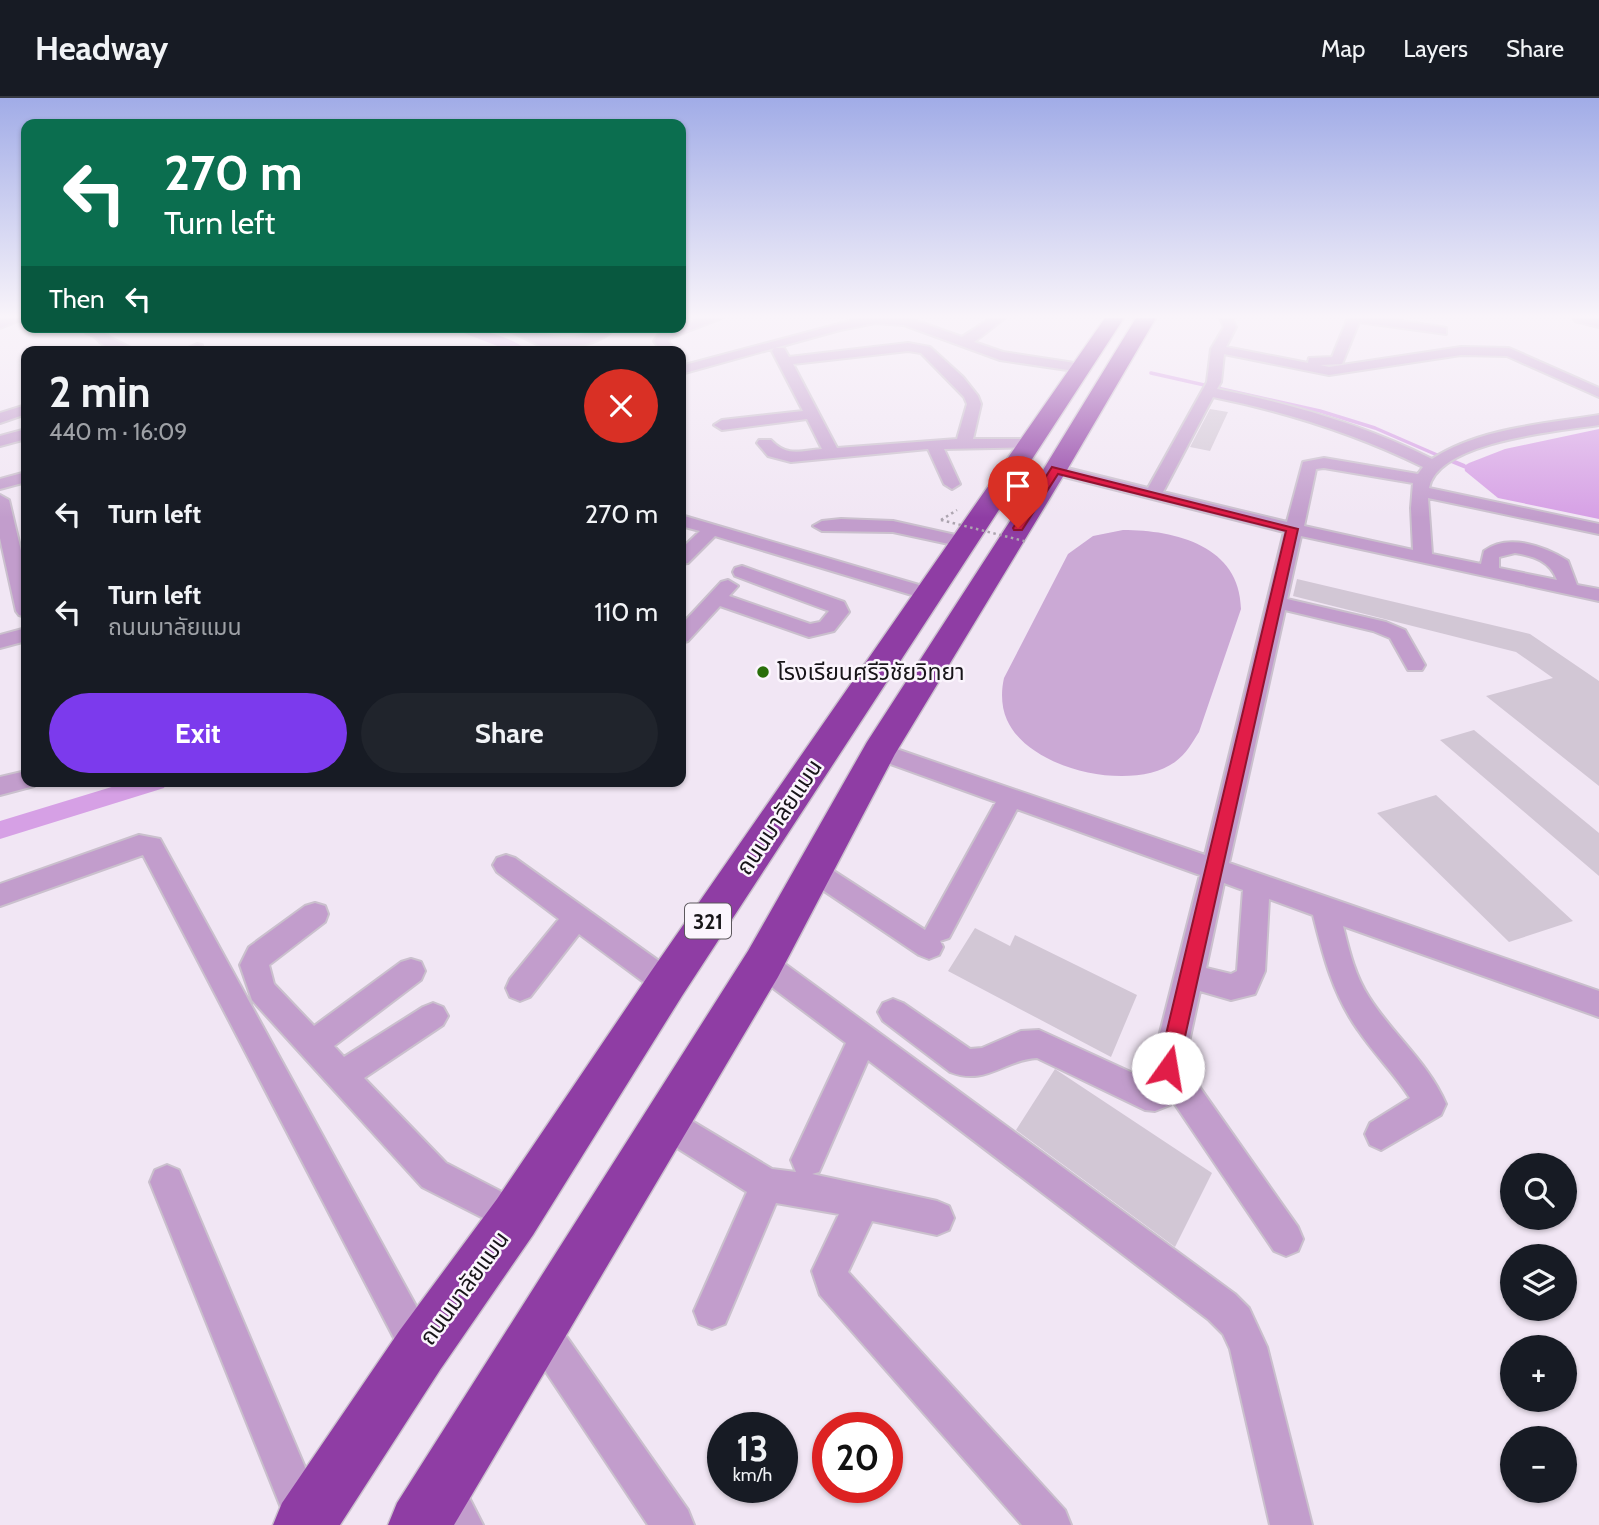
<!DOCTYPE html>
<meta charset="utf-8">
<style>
body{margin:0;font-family:Cabin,"Noto Sans Thai",sans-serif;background:#20242c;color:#f1f3f6;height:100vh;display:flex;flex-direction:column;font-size:26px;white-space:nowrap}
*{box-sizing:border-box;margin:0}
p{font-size:23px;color:#9ea1a6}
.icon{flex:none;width:38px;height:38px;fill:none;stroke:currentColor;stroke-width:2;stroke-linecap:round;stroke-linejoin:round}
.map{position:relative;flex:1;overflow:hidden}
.side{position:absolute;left:21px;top:248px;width:665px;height:441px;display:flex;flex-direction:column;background:#171b24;border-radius:14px;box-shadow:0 2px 5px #0004}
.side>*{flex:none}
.guide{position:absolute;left:21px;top:21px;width:665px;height:214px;border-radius:14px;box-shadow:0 2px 5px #0004;background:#0b6e4f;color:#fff;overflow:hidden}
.fabs{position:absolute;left:1500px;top:1055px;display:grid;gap:14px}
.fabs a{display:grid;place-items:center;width:77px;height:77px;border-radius:50%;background:#171b24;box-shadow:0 2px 5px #0004;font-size:35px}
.speed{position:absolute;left:707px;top:1314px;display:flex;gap:14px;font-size:35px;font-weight:700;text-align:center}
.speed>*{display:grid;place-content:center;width:91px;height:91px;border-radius:50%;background:#171b24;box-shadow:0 2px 5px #0004;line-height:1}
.speed small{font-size:18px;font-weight:400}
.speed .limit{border:10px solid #d22;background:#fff;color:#111}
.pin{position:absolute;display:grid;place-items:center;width:60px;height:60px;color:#fff;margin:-72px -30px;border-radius:50% 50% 50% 0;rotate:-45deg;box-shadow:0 0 7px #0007}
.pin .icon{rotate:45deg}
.me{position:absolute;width:77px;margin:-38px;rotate:13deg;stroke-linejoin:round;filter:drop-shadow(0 0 5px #0008)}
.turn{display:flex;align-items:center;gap:24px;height:147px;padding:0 28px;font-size:32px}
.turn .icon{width:91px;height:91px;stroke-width:2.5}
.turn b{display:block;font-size:49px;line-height:60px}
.then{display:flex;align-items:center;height:66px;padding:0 28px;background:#0003;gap:14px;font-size:26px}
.round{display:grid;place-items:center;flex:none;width:74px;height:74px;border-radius:37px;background:#20242c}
.summary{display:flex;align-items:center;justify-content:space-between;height:119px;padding:0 28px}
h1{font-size:42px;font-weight:700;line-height:52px}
.cta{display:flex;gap:14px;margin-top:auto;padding:14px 28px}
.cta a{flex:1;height:80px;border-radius:42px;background:#7c3aed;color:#fff;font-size:28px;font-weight:700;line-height:80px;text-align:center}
.cta a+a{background:#20242c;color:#f1f3f6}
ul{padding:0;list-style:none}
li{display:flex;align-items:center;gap:21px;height:98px;padding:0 28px}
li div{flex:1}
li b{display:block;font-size:26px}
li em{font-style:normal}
header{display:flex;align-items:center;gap:42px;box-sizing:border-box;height:98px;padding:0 35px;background:#171b24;border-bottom:2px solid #363941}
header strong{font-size:33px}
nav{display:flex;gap:38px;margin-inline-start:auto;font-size:24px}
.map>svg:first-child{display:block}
</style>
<header>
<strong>Headway</strong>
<nav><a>Map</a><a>Layers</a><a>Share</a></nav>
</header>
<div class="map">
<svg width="1599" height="1427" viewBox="0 0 1599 1427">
<rect width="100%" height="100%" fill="#f1e6f4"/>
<path fill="#cba9d5" d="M 1123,432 C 1176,432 1240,448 1241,511 L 1199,634 C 1192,645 1186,656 1175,664 C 1132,695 1029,672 1007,622 C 1001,609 1001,593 1004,580 L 1068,456 L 1093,438 Z"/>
<path fill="#d6a0e5" d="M 1599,331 L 1599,421 L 1498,400 L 1465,373 L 1464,368 L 1469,365 L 1505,351 Z"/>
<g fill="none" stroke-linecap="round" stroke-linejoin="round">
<path stroke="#d6a0e5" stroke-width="3.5" d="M 1151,275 L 1320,313 L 1375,330 L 1451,363"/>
<path stroke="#d6a0e5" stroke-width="4.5" d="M 1447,361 L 1464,368"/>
<path fill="#d6a0e5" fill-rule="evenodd" d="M 448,229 C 474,229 510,237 530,254 L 513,254 Z
M 128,684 L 167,684 L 164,690 L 0,741 L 0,723 Z"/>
</g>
<path fill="#d2c7d5" d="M 1210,311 L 1228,314 L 1210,353 L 1190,349 Z
M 1297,481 L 1530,536 L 1599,583 L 1599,688 L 1486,598 L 1553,580 L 1516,554 L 1293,498 Z
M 1474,632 L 1599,735 L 1599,778 L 1440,642 Z
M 1436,697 L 1573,823 L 1509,844 L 1377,715 Z
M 975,830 L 1010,848 L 1015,837 L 1137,897 L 1111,959 L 948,873 Z
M 1055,971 L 1212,1075 L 1175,1149 L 1016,1032 Z"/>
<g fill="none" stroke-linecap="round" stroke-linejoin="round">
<defs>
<path id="minor" d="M 7,220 L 26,220 L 0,230 L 0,222 Z
M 704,220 L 722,220 L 670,240 L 668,243 L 676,254 L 662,254 L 654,243 L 660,234 Z
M 861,220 L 908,220 L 962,239 L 991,220 L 1005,220 L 974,244 L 1003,254 L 1081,266 L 1088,270 L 1081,274 L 1000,262 L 904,227 L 875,225 L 840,232 L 681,276 L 681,268 Z
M 1220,220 L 1232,220 L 1236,229 L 1226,249 L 1308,265 L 1309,260 L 1332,259 L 1348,220 L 1382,220 L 1441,229 L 1446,230 L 1446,236 L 1359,224 L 1342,266 L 1320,267 L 1329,269 L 1461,249 L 1509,250 L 1599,290 L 1599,299 L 1507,258 L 1461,257 L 1329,277 L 1224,256 L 1221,284 L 1217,291 C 1292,306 1364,327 1432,361 C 1479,330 1544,326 1599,317 L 1599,327 C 1560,333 1438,343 1429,390 L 1599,426 L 1599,436 L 1428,400 L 1432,456 L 1481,466 L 1484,453 C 1508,435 1545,448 1568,463 L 1577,487 L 1599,491 L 1599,503 L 1301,438 L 1287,501 L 1386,524 L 1405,532 L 1425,567 L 1422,572 L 1408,572 L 1390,540 L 1373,533 L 1285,512 L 1229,765 L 1599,893 L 1599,919 L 1343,828 C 1349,852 1355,878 1369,899 C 1393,937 1428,964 1446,1006 L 1441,1017 L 1381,1052 L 1370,1047 L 1365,1036 L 1370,1025 L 1410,1000 C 1395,976 1374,956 1358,932 C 1333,897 1323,857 1313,817 L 1269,801 L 1265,873 L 1255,896 L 1231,902 L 1200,893 L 1184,967 L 1298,1129 L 1303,1141 L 1298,1153 L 1286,1158 L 1274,1153 L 1172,1002 L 1170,1007 L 1155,1013 L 1145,1012 L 1037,960 C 1003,962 986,988 950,974 L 883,923 L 878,914 L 883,905 L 893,901 L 903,905 L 970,951 L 982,950 L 1021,933 L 1039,932 L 1148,982 L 1200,777 L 1017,711 L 949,840 L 940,843 L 943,849 L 939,857 L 929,861 L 919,857 L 805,780 L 801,773 L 805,766 L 814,763 L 823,766 L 925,832 L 996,704 L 871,659 L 867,653 L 871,647 L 879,645 L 1205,757 L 1284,434 L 1049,375 L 1047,372 L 1055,367 L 1148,390 L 1207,284 L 1211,251 L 1224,229 ZM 1213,299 C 1286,314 1356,336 1423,369 L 1418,376 L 1324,360 L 1303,364 L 1287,424 L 1163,394 ZM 1324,370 L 1413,385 L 1411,410 L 1413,452 L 1304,428 L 1316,371 ZM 1515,455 C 1534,458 1550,463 1557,482 L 1499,470 L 1499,459 ZM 1224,785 L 1243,792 L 1237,873 L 1231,876 L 1206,870 Z
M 1573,220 L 1599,221 L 1599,229 L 1575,223 Z
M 85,229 L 98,229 L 111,240 L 139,254 C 126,254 110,254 100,244 C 95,239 94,237 86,235 Z
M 502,229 C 527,229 542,240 568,240 C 586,240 599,229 616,229 C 602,245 582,248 562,248 L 568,254 L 553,254 Z
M 908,245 L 930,249 L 963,279 L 978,298 L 981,306 L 973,341 L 1030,341 L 1036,343 L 1038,346 L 1036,349 L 944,351 L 960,386 L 952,391 L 944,386 L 928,351 L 791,364 L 768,358 L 757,345 L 759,342 L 771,342 C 787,359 800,353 822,351 L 807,321 L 722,332 L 714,327 L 722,322 L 803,313 L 772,253 L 774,250 L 784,250 L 789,259 ZM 908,253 L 921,255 L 964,299 L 967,306 L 957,341 L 837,350 L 793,266 Z
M 197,246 L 202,247 L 202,253 L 179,254 Z
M 26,307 L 26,316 L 0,325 L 0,315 Z
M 26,331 L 26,341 L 0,348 L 0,338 Z
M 26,374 L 26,384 L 0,391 L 0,381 Z
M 0,397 L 9,402 L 26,474 L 26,519 L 19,517 L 16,513 L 0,440 Z
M 681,417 L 936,492 L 939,496 L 929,502 L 922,500 L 715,438 L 688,465 L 681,466 L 681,451 L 700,433 L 681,428 Z
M 841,421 L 893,423 L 969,440 L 972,444 L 963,449 L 893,434 L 822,433 L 813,428 L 822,423 Z
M 742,468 L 844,504 L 849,514 L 834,533 L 809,539 L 720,508 L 688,543 L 681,545 L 681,527 L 721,484 L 728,482 L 738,488 L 729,498 L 810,526 L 820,524 L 829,513 L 735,478 L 733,474 L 735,470 Z
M 26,530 L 26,543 L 0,550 L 0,537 Z
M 26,673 L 26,684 L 37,684 L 34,688 L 0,697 L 0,679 Z
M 139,737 L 160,741 L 433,1239 L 439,1252 L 433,1265 L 420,1271 L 407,1265 L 143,757 L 0,808 L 0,786 Z
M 506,757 L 515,760 L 677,876 L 681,885 L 677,894 L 667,898 L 657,894 L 579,836 L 530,899 L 520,903 L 510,899 L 506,890 L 510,881 L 559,821 L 497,774 L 493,767 L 497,760 Z
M 315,805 L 325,808 L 328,816 L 325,824 L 269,867 L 274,886 L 314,928 L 401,864 L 411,861 L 421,864 L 425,873 L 421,882 L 334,948 L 344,959 L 423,909 L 433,905 L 443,909 L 448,918 L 443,927 L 364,980 L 446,1065 L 527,1107 L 532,1119 L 527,1131 L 515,1136 L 422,1089 L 252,902 L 240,867 L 249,849 L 305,808 Z
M 763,854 L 773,857 L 1235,1196 L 1249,1210 L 1267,1249 L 1312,1427 L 1270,1427 L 1230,1251 L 1223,1236 L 1209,1222 L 868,962 L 819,1074 L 812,1076 L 937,1103 L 949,1108 L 954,1120 L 949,1132 L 937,1137 L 872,1123 L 848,1174 L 1065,1412 L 1071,1427 L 1022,1427 L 820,1197 L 812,1173 L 839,1116 L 776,1105 L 725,1226 L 712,1231 L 699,1226 L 694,1213 L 747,1094 L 655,1036 L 650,1025 L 655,1014 L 666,1009 L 677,1014 L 772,1071 L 796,1074 L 791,1062 L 846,945 L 753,875 L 749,866 L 753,857 Z
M 167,1067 L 179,1072 L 326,1419 L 322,1427 L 288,1427 L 150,1084 L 155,1072 Z
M 539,1213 L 552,1218 L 688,1412 L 694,1427 L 648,1427 L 526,1244 L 521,1231 L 526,1218 Z
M 443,1370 L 457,1376 L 483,1427 L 440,1427 L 423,1390 L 429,1376 Z"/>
<path id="highway" d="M 1105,220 L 1124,220 L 682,898 L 533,1137 L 440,1272 L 340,1427 L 273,1427 L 282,1405 L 400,1232 L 497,1101 L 652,872 Z
M 1136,220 L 1156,220 L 1067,372 L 895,656 L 778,879 L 454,1427 L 388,1427 L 397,1405 L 748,853 L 867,644 L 1043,372 Z"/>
</defs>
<use href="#minor" stroke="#cac0cd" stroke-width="4"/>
<use href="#highway" stroke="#cac0cd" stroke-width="3"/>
<path stroke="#aca4af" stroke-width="2.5" stroke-dasharray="2.5 3.5" stroke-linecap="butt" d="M 941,422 L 957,412"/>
<use href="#minor" fill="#c29dcc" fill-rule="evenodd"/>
<use href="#highway" fill="#8f3da4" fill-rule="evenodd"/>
<path stroke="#aca4af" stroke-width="2.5" stroke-dasharray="2.5 3.5" stroke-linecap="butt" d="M 941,422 L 1028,444"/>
</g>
<linearGradient id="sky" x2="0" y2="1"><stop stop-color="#a1ace7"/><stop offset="0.52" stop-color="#f9f4fa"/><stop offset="1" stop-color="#f9f4fa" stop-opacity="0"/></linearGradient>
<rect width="1599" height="420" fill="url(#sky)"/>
<path fill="#e11d48" stroke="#92132f" stroke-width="2" d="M 1052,369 L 1298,431 L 1178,970 L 1175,977 L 1168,980 L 1161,977 L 1158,970 L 1286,433 L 1058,376 L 1022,432 L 1014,432 L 1013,430 Z"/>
<circle fill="#296e0a" stroke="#fbf5fd" stroke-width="2.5" cx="763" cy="574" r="7"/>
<g text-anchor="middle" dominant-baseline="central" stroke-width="5" stroke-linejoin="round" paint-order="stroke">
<rect fill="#fbf5fd" stroke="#5c585d" stroke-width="2" x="685" y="805.5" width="46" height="35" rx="5"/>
<g font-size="21" font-weight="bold" fill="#181519">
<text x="708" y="823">321</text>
</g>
<g font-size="23" fill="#181519" stroke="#fbf5fd" text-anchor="start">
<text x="777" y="574">โรงเรียนศรีวิชัยวิทยา</text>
</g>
<g font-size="23" fill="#181519" stroke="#fbf5fd">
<text transform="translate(779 719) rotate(-56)">ถนนมาลัยแมน</text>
<text transform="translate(464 1190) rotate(-54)">ถนนมาลัยแมน</text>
</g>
</g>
</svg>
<div class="fabs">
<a><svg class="icon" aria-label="search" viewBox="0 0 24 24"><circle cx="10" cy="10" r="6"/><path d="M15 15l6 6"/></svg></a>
<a><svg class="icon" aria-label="layers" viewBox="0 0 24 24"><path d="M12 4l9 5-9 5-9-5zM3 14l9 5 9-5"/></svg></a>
<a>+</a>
<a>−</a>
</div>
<div class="speed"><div>13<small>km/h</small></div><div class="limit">20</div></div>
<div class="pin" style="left:1018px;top:430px;background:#d93025"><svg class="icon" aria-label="arrive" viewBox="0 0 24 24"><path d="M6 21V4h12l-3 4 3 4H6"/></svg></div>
<svg class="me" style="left:1168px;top:970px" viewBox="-20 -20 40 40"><circle r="19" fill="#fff"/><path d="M0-13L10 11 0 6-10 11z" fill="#e11d48"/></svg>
<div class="guide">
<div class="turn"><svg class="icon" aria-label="left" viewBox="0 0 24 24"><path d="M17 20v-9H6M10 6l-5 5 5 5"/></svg><div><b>270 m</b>Turn left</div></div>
<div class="then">Then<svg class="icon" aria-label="left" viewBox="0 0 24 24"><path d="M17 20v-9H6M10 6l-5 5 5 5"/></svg></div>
</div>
<section class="side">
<div class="summary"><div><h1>2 min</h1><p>440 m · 16:09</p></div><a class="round" style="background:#d93025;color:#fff"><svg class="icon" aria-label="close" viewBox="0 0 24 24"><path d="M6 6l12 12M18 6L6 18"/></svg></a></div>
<ul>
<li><svg class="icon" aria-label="left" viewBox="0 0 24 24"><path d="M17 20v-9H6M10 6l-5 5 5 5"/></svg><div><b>Turn left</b></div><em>270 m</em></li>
<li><svg class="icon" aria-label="left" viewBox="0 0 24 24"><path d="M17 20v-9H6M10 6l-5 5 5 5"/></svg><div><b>Turn left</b><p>ถนนมาลัยแมน</p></div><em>110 m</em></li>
</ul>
<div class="cta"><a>Exit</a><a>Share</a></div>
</section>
</div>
